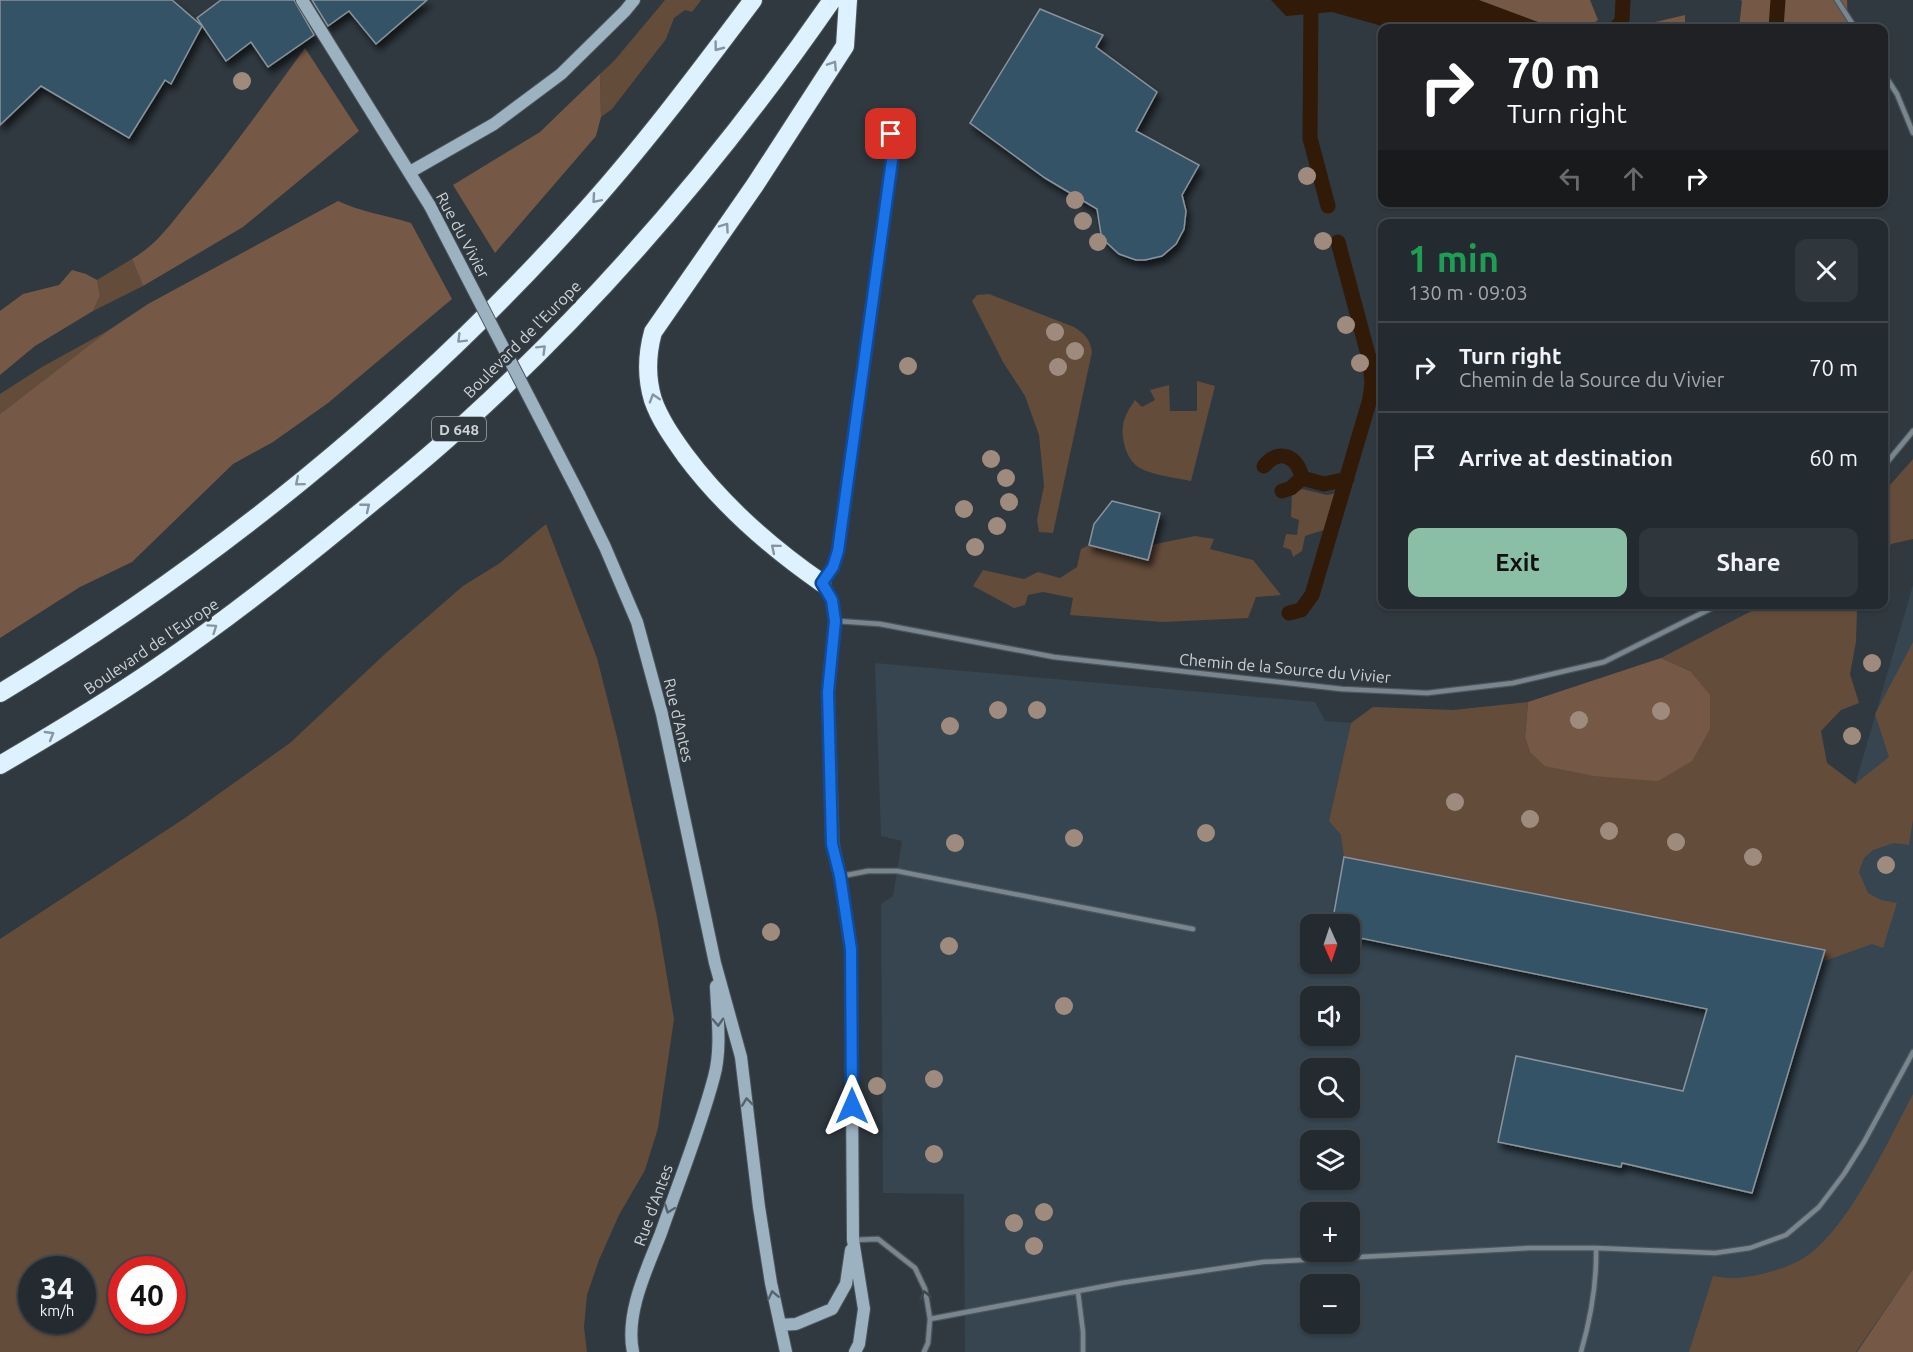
<!DOCTYPE html>
<meta charset="utf-8">
<style>
body{margin:0;font-family:Ubuntu,sans-serif;background:#30373c;color:#f1f3f6;height:100vh;display:flex;flex-direction:column;font-size:22px;white-space:nowrap}
*{box-sizing:border-box;margin:0}
p{font-size:20px;color:#a3a7ab}
.icon{flex:none;width:33px;height:33px;fill:none;stroke:currentColor;stroke-width:2;stroke-linecap:round;stroke-linejoin:round}
.map{position:relative;flex:1;overflow:hidden}
.drawer{position:absolute;left:1378px;top:219px;width:510px;height:390px;display:flex;flex-direction:column;background:#242b30;border-radius:12px;box-shadow:0 2px 4px #0004,0 0 0 2px #41474c}
.drawer>*{flex:none}
.top-card{position:absolute;left:1378px;top:24px;width:510px;height:183px;border-radius:12px;box-shadow:0 2px 4px #0004,0 0 0 2px #41474c;background:#202124;color:#fff;overflow:hidden}
.needle{width:39px;rotate:177deg}
.buttons{position:absolute;left:1300px;top:914px;display:grid;gap:12px}
.buttons a{display:grid;place-items:center;width:60px;height:60px;border-radius:12px;background:#242b30;box-shadow:0 2px 4px #0004,0 0 0 2px #41474c;font-size:30px}
.speed{position:absolute;left:18px;top:1256px;display:flex;gap:12px;font-size:30px;font-weight:700;text-align:center}
.speed>*{display:grid;place-content:center;width:78px;height:78px;border-radius:50%;background:#242b30;box-shadow:0 2px 4px #0004,0 0 0 2px #41474c;line-height:1}
.speed small{font-size:15px;font-weight:400}
.speed .limit{border:9px solid #d22;background:#fff;color:#111}
.pin{position:absolute;display:grid;place-items:center;width:51px;height:51px;color:#fff;margin:-26px;border-radius:12px;box-shadow:0 3px 9px #0006}
.me{position:absolute;width:66px;margin:-33px;rotate:0deg;stroke-linejoin:round;filter:drop-shadow(0 0 4px #0008)}
.turn{display:flex;align-items:center;gap:21px;height:126px;padding:0 30px;font-size:27px}
.turn .icon{width:78px;height:78px;stroke-width:2.5}
.turn b{display:block;font-size:42px;line-height:51px}
.lanes{display:flex;align-items:center;height:57px;padding:0 30px;background:#0003;justify-content:center;gap:30px;direction:ltr}
.lanes .off{opacity:.35}
.round{display:grid;place-items:center;flex:none;width:63px;height:63px;border-radius:12px;background:#30373c}
.summary{display:flex;align-items:center;justify-content:space-between;height:102px;padding:0 30px}
h1{font-size:36px;font-weight:700;line-height:45px;color:#1e9e55}
.button{display:flex;gap:12px;margin-top:auto;padding:12px 30px}
.button a{flex:1;height:69px;border-radius:12px;background:#8abfa5;color:#111;font-size:24px;font-weight:700;line-height:69px;text-align:center}
.button a+a{background:#30373c;color:#f1f3f6}
ul{padding:0;list-style:none}
li{display:flex;align-items:center;gap:18px;height:90px;padding:0 30px;border-top:2px solid #41474c}
li div{flex:1}
li b{display:block;font-size:22px}
li em{font-style:normal}
.map>svg:first-child{display:block}
</style>
<div class="map">
<svg width="1913" height="1352" viewBox="0 0 1913 1352">
<defs>
<filter id="shadow"><feDropShadow dx="3.5" dy="6" stdDeviation="3" flood-color="#0009"/></filter>
</defs>
<rect width="100%" height="100%" fill="#303940"/>
<path fill="#364550" fill-rule="evenodd" d="M 1913,585 L 1913,1269 L 1856,1352 L 965,1352 L 964,1194 L 883,1193 L 881,904 L 893,896 L 902,841 L 881,836 L 875,663 L 1315,702 L 1325,721 L 1351,723 L 1329,821 L 1808,947 ZM 1311,924 L 1350,924 L 1350,963 L 1311,963 ZM 1311,996 L 1350,996 L 1350,1035 L 1311,1035 ZM 1311,1068 L 1350,1068 L 1350,1107 L 1311,1107 ZM 1311,1140 L 1350,1140 L 1350,1179 L 1311,1179 ZM 1311,1212 L 1350,1212 L 1350,1251 L 1311,1251 ZM 1311,1284 L 1350,1284 L 1350,1323 L 1311,1323 Z"/>
<path fill="#644c3b" fill-rule="evenodd" d="M 665,0 L 701,0 L 692,12 L 685,10 L 674,18 L 666,39 L 612,109 L 601,117 L 600,74 L 614,61 Z
M 132,259 L 143,286 L 93,311 L 100,296 L 97,280 Z
M 989,294 L 1074,327 C 1085,334 1090,339 1092,352 L 1053,533 L 1039,532 L 1037,520 L 1044,486 L 1039,435 L 1025,396 L 1003,362 L 972,301 L 977,295 Z
M 109,330 L 0,414 L 0,394 L 42,367 Z
M 1197,381 L 1215,386 L 1191,481 C 1177,478 1152,475 1140,468 C 1127,461 1121,440 1123,426 C 1124,416 1130,408 1135,400 L 1142,407 L 1155,400 L 1150,390 L 1169,385 L 1170,411 L 1197,411 Z
M 1913,459 L 1913,539 L 1891,544 L 1884,556 L 1884,492 Z
M 1302,489 L 1327,495 L 1338,493 L 1327,529 L 1305,536 L 1302,551 L 1293,557 L 1291,550 L 1283,547 L 1286,534 L 1297,535 L 1299,520 L 1291,517 L 1292,494 Z
M 546,524 L 597,658 L 617,737 L 657,917 L 674,1019 L 658,1128 L 645,1170 L 619,1215 L 599,1260 L 587,1295 L 584,1327 L 587,1352 L 0,1352 L 0,939 L 185,818 L 290,743 L 386,653 L 463,586 L 500,563 ZM 32,1269 L 82,1269 L 82,1320 L 32,1320 ZM 122,1269 L 172,1269 L 172,1320 L 122,1320 Z
M 1195,536 L 1214,539 L 1210,549 L 1253,560 L 1281,595 L 1256,597 L 1248,618 L 1163,622 L 1070,615 L 1073,598 L 1043,592 L 1028,595 L 1025,605 L 1014,608 L 973,586 L 983,570 L 1024,579 L 1038,572 L 1060,578 L 1077,567 L 1081,549 L 1089,545 L 1147,560 L 1151,545 Z
M 1763,605 L 1859,605 L 1857,609 L 1856,642 L 1850,674 L 1859,703 L 1841,710 L 1821,731 L 1827,763 L 1855,784 L 1889,757 L 1875,714 L 1913,642 L 1913,819 L 1909,845 L 1894,843 L 1873,850 L 1864,858 L 1859,872 L 1868,893 L 1881,900 L 1897,903 L 1883,948 L 1872,944 L 1822,962 L 1825,950 L 1344,857 L 1341,835 L 1329,821 L 1351,723 L 1373,707 L 1453,710 L 1528,702 L 1525,737 L 1530,752 L 1690,671 L 1661,658 Z
M 1913,1094 L 1913,1269 L 1856,1352 L 1689,1352 L 1713,1276 C 1721,1277 1729,1279 1736,1278 C 1755,1277 1786,1269 1802,1259 C 1846,1234 1889,1139 1913,1094 Z"/>
<path fill="#755946" d="M 1287,0 L 1590,0 L 1598,20 L 1586,28 L 1455,28 Z
M 1740,0 L 1847,0 L 1848,28 L 1739,28 L 1742,1 Z
M 1685,15 L 1685,28 L 1630,28 Z
M 305,48 L 359,131 L 243,227 L 143,286 L 132,259 C 157,244 169,226 187,204 C 229,154 267,100 305,48 Z
M 600,74 L 601,117 L 596,136 L 495,253 L 453,185 L 540,132 Z
M 338,201 C 361,212 386,215 411,223 L 452,299 L 328,403 L 273,442 L 233,464 L 132,562 L 80,587 L 0,638 L 0,414 L 109,330 L 148,304 Z
M 72,270 L 86,274 L 97,280 L 100,296 L 93,311 L 35,346 L 0,375 L 0,311 L 23,294 L 59,285 Z
M 1661,658 L 1690,671 L 1710,695 L 1710,729 L 1692,761 L 1658,781 L 1594,776 L 1545,766 L 1530,752 L 1525,737 L 1528,702 Z
M 1913,1269 L 1913,1352 L 1857,1352 Z"/>
<path fill="#321a08" d="M 1271,0 L 1479,0 L 1554,28 L 1389,28 L 1332,12 L 1286,16 Z"/>
<g fill="none" stroke-linecap="round" stroke-linejoin="round">
<path stroke="#321a08" stroke-width="15" d="M 1311,0 L 1310,138 L 1328,206
M 1616,28 L 1622,21 L 1623,0
M 1776,28 L 1778,0
M 1264,466 C 1280,447 1298,457 1302,478
M 1282,491 L 1291,488 L 1302,478 L 1324,484 L 1347,479
M 1289,613 L 1301,610 L 1312,595 L 1370,399 L 1372,383 L 1370,362 L 1338,242"/>
</g>
<path fill="#365266" stroke="#88939b" stroke-width="1.5" filter="url(#shadow)" d="M 0,0 L 172,0 L 202,26 L 171,84 L 165,80 L 129,138 L 41,86 L 0,125 Z
M 221,0 L 294,0 L 314,35 L 268,67 L 251,42 L 226,61 L 197,18 Z
M 312,0 L 427,0 L 376,44 L 349,11 L 328,26 Z
M 1040,9 L 1103,35 L 1096,47 L 1157,92 L 1136,131 L 1199,165 L 1182,195 L 1186,211 L 1184,229 L 1176,244 L 1162,256 L 1145,260 L 1136,260 L 1119,254 L 1106,242 L 1101,234 L 1097,209 L 1045,178 L 970,123 Z
M 1112,501 L 1160,513 L 1148,560 L 1089,545 L 1094,524 Z
M 1344,857 L 1825,950 L 1752,1193 L 1622,1163 L 1621,1167 L 1498,1142 L 1516,1056 L 1683,1091 L 1707,1009 L 1350,936 L 1350,924 L 1332,924 Z"/>
<g fill="none" stroke-linecap="round" stroke-linejoin="round">
<defs>
<path id="lane" d="M 1837,0 L 1855,28
M 1884,74 L 1897,94 L 1913,133
M 1884,466 L 1913,431
M 837,621 L 880,624 L 1054,657 L 1342,689 L 1427,693 L 1513,683 L 1604,662 L 1720,604
M 842,876 L 868,871 L 897,871 L 1193,929
M 853,1240 L 878,1239 L 915,1268 L 925,1289 L 930,1319 L 928,1343 L 924,1352
M 1078,1292 L 1083,1332 L 1083,1352
M 930,1319 L 1121,1283 L 1263,1262 L 1530,1248 L 1596,1248 L 1715,1253 L 1750,1248 L 1786,1235 L 1819,1207 L 1844,1174 L 1864,1142 L 1913,1052
M 1581,1352 C 1591,1317 1597,1284 1596,1248"/>
<path id="street" d="M 824,580 L 833,567 L 838,551 L 893,153 L 890,116"/>
<path id="secondary" d="M 302,0 L 430,206
M 410,172 L 494,124 L 561,74 L 625,11 L 634,0
M 579,494 L 605,547 L 637,622 L 662,714 L 715,963 L 741,1057 L 759,1207 L 771,1283 L 786,1352
M 822,583 L 832,600 L 835,621 L 828,692 L 833,844 L 840,876 L 851,949 L 853,1240 L 864,1309 L 859,1344 L 855,1352
M 780,1325 L 796,1324 L 832,1309 L 846,1284 L 851,1250
M 633,1352 C 625,1313 647,1269 661,1233 C 679,1181 700,1130 714,1077 C 722,1048 717,1015 716,986"/>
<path id="highway" d="M 822,583 C 770,547 723,506 685,455 C 673,438 660,420 653,400 C 646,377 647,354 653,332 L 755,185 L 845,46 L 848,0
M 0,693 C 212,565 409,406 575,222 C 639,152 696,76 753,0
M 0,765 C 53,734 105,703 156,668 C 222,623 285,574 347,523 C 387,490 428,458 465,423 C 603,298 726,153 832,0"/>
</defs>
<use href="#lane" stroke="#4c555b" stroke-width="7"/>
<use href="#street" stroke="#4c555b" stroke-width="8"/>
<use href="#secondary" stroke="#4c555b" stroke-width="14"/>
<use href="#highway" stroke="#4c555b" stroke-width="20"/>
<use href="#lane" stroke="#798690" stroke-width="4.5"/>
<use href="#street" stroke="#798690" stroke-width="6"/>
<use href="#secondary" stroke="#9db2c1" stroke-width="12"/>
<use href="#highway" stroke="#ddf1ff" stroke-width="18"/>
<defs>
<path id="secondary-bridge" d="M 430,206 L 579,494"/>
</defs>
<use href="#secondary-bridge" stroke="#4c555b" stroke-width="14" stroke-linecap="butt"/>
<use href="#secondary-bridge" stroke="#9db2c1" stroke-width="12"/>
</g>
<g fill="#9f8b7e">
<circle cx="242" cy="81" r="9"/>
<circle cx="1307" cy="176" r="9"/>
<circle cx="1075" cy="200" r="9"/>
<circle cx="1083" cy="221" r="9"/>
<circle cx="1323" cy="241" r="9"/>
<circle cx="1098" cy="242" r="9"/>
<circle cx="1346" cy="325" r="9"/>
<circle cx="1055" cy="332" r="9"/>
<circle cx="1075" cy="351" r="9"/>
<circle cx="1360" cy="363" r="9"/>
<circle cx="908" cy="366" r="9"/>
<circle cx="1058" cy="367" r="9"/>
<circle cx="991" cy="459" r="9"/>
<circle cx="1006" cy="478" r="9"/>
<circle cx="1009" cy="502" r="9"/>
<circle cx="964" cy="509" r="9"/>
<circle cx="997" cy="526" r="9"/>
<circle cx="975" cy="547" r="9"/>
<circle cx="1872" cy="663" r="9"/>
<circle cx="998" cy="710" r="9"/>
<circle cx="1037" cy="710" r="9"/>
<circle cx="1661" cy="711" r="9"/>
<circle cx="1579" cy="720" r="9"/>
<circle cx="950" cy="726" r="9"/>
<circle cx="1852" cy="736" r="9"/>
<circle cx="1455" cy="802" r="9"/>
<circle cx="1530" cy="819" r="9"/>
<circle cx="1609" cy="831" r="9"/>
<circle cx="1206" cy="833" r="9"/>
<circle cx="1074" cy="838" r="9"/>
<circle cx="1676" cy="842" r="9"/>
<circle cx="955" cy="843" r="9"/>
<circle cx="1753" cy="857" r="9"/>
<circle cx="1886" cy="865" r="9"/>
<circle cx="771" cy="932" r="9"/>
<circle cx="949" cy="946" r="9"/>
<circle cx="1064" cy="1006" r="9"/>
<circle cx="934" cy="1079" r="9"/>
<circle cx="877" cy="1086" r="9"/>
<circle cx="934" cy="1154" r="9"/>
<circle cx="1044" cy="1212" r="9"/>
<circle cx="1014" cy="1223" r="9"/>
<circle cx="1034" cy="1246" r="9"/>
</g>
<defs><path id="oneway-chevron" d="M-2-3.5L2.5 0L-2 3.5" fill="none" stroke-width="1.6" stroke-linecap="round" stroke-linejoin="round" transform="scale(1.5)"/></defs>
<g stroke="#8695a0">
<use href="#oneway-chevron" transform="translate(718 47) rotate(127)"/>
<use href="#oneway-chevron" transform="translate(833 65) rotate(-57)"/>
<use href="#oneway-chevron" transform="translate(596 199) rotate(131)"/>
<use href="#oneway-chevron" transform="translate(725 227) rotate(-55)"/>
<use href="#oneway-chevron" transform="translate(461 339) rotate(135)"/>
<use href="#oneway-chevron" transform="translate(542 349) rotate(-45)"/>
<use href="#oneway-chevron" transform="translate(654 398) rotate(-107)"/>
<use href="#oneway-chevron" transform="translate(299 482) rotate(140)"/>
<use href="#oneway-chevron" transform="translate(366 507) rotate(-39)"/>
<use href="#oneway-chevron" transform="translate(775 548) rotate(-140)"/>
<use href="#oneway-chevron" transform="translate(213 628) rotate(-35)"/>
<use href="#oneway-chevron" transform="translate(50 735) rotate(-30)"/>
</g>
<g stroke="#56636d">
<use href="#oneway-chevron" transform="translate(718 1022) rotate(87)"/>
<use href="#oneway-chevron" transform="translate(747 1102) rotate(-97)"/>
<use href="#oneway-chevron" transform="translate(669 1209) rotate(110)"/>
<use href="#oneway-chevron" transform="translate(773 1295) rotate(-102)"/>
</g>
<use stroke="#3b454c" href="#oneway-chevron" transform="translate(925 1295) rotate(-103)"/>
<g fill="none" stroke-linecap="round" stroke-linejoin="round">
<defs>
<path id="route" d="M 852,1106 L 851,949 L 840,876 L 832,844 L 828,692 L 835,621 L 832,600 L 822,583 L 833,567 L 838,551 L 893,153 L 891,134"/>
</defs>
<use href="#route" stroke="#114b97" stroke-width="15"/>
<use href="#route" stroke="#1a73e8" stroke-width="10"/>
</g>
<g text-anchor="middle" dominant-baseline="central" stroke-width="6" stroke-linejoin="round" paint-order="stroke">
<rect fill="#303940" stroke="#9ea5aa" stroke-width="1.5" x="432" y="417" width="54" height="24" rx="4.5"/>
<g font-size="15" font-weight="bold" fill="#cdd3d7">
<text x="459" y="429">D 648</text>
</g>
<g font-size="16" fill="#cdd3d7" stroke="#303940">
<text transform="translate(463 235) rotate(62)">Rue du Vivier</text>
<text transform="translate(522 339) rotate(-45)">Boulevard de l'Europe</text>
<text transform="translate(151 646) rotate(-34)">Boulevard de l'Europe</text>
<text transform="translate(1285 668) rotate(5)">Chemin de la Source du Vivier</text>
<text transform="translate(679 720) rotate(77)">Rue d'Antes</text>
<text transform="translate(653 1205) rotate(-70)">Rue d'Antes</text>
</g>
</g>
</svg>
<div class="buttons">
<a><svg class="needle" viewBox="-14 -14 28 28"><path d="M0-13l5 13h-10z" fill="#e53935"/><path d="M0 13l5-13h-10z" fill="#a3a7ab"/></svg></a>
<a><svg class="icon" aria-label="sound" viewBox="0 0 24 24"><path d="M4 9h4l5-4v14l-5-4H4zM17 9q2 3 0 6"/></svg></a>
<a><svg class="icon" aria-label="search" viewBox="0 0 24 24"><circle cx="10" cy="10" r="6"/><path d="M15 15l6 6"/></svg></a>
<a><svg class="icon" aria-label="layers" viewBox="0 0 24 24"><path d="M12 4l9 5-9 5-9-5zM3 14l9 5 9-5"/></svg></a>
<a>+</a>
<a>−</a>
</div>
<div class="speed"><div>34<small>km/h</small></div><div class="limit">40</div></div>
<div class="pin" style="left:891px;top:134px;background:#d93025"><svg class="icon" aria-label="arrive" viewBox="0 0 24 24"><path d="M6 21V4h12l-3 4 3 4H6"/></svg></div>
<svg class="me" style="left:852px;top:1106px" viewBox="-20 -20 40 40"><path d="M0-17L14 15 0 8-14 15z" fill="#1a73e8" stroke="#fff" stroke-width="4"/></svg>
<div class="top-card">
<div class="turn"><svg class="icon" aria-label="right" viewBox="0 0 24 24"><path d="M7 20v-9h11M14 6l5 5-5 5"/></svg><div><b>70 m</b>Turn right</div></div>
<div class="lanes"><svg class="icon off" aria-label="left" viewBox="0 0 24 24"><path d="M17 20v-9H6M10 6l-5 5 5 5"/></svg><svg class="icon off" aria-label="ahead" viewBox="0 0 24 24"><path d="M12 20V5M6 11l6-6 6 6"/></svg><svg class="icon" aria-label="right" viewBox="0 0 24 24"><path d="M7 20v-9h11M14 6l5 5-5 5"/></svg></div>
</div>
<section class="drawer">
<div class="summary"><div><h1>1 min</h1><p>130 m · 09:03</p></div><a class="round"><svg class="icon" aria-label="close" viewBox="0 0 24 24"><path d="M6 6l12 12M18 6L6 18"/></svg></a></div>
<ul>
<li><svg class="icon" aria-label="right" viewBox="0 0 24 24"><path d="M7 20v-9h11M14 6l5 5-5 5"/></svg><div><b>Turn right</b><p>Chemin de la Source du Vivier</p></div><em>70 m</em></li>
<li><svg class="icon" aria-label="arrive" viewBox="0 0 24 24"><path d="M6 21V4h12l-3 4 3 4H6"/></svg><div><b>Arrive at destination</b></div><em>60 m</em></li>
</ul>
<div class="button"><a>Exit</a><a>Share</a></div>
</section>
</div>
